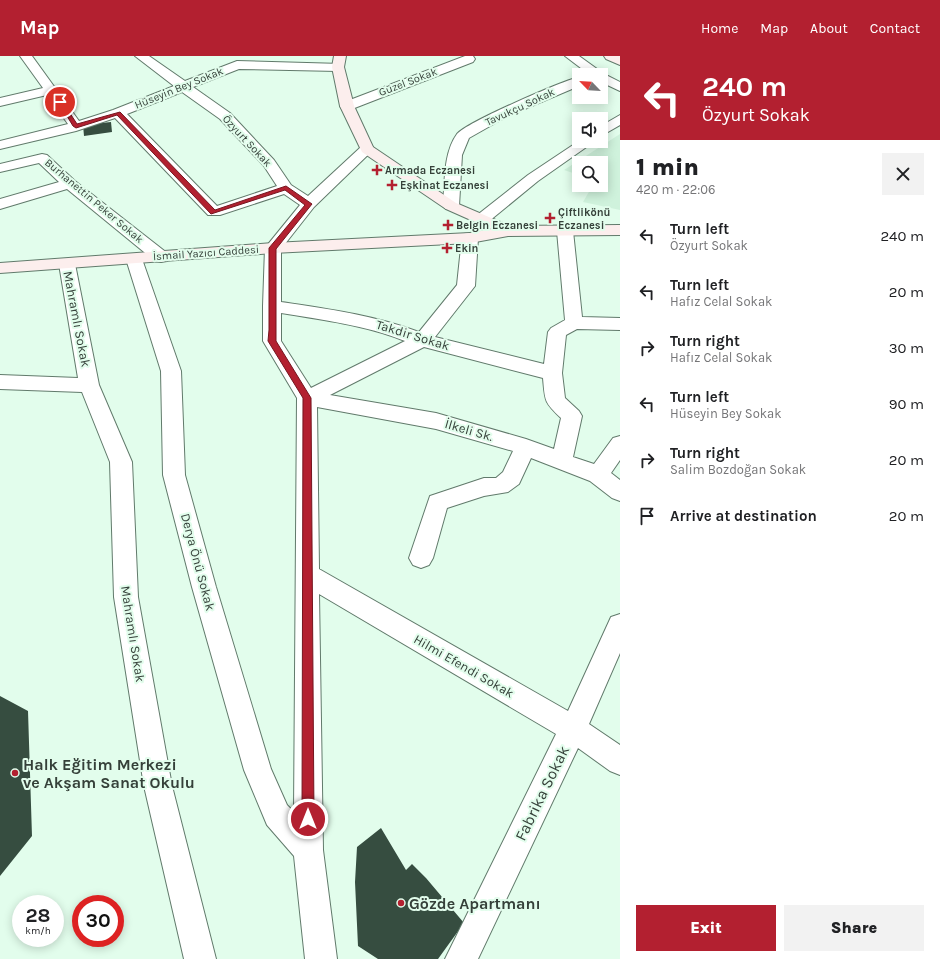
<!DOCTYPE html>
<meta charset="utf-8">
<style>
body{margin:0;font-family:Karla,sans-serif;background:#f2f2f2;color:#202124;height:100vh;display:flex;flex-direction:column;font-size:15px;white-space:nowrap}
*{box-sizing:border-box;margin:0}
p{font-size:13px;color:#757577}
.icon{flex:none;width:22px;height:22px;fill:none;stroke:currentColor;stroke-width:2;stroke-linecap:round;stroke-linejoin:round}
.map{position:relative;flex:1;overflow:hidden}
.side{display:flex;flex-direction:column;background:#fff;width:320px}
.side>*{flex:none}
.top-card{background:#b32030;color:#fff;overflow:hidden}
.needle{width:26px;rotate:295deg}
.controls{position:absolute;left:572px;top:12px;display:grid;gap:8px}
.controls a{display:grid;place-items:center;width:36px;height:36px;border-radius:0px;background:#fff;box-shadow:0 2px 10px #0003;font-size:20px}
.speed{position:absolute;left:12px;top:839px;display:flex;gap:8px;font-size:20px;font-weight:700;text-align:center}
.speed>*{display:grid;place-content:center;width:52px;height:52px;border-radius:50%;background:#fff;box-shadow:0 2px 10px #0003;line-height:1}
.speed small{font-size:10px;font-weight:400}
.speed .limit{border:6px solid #d22;background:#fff;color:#111}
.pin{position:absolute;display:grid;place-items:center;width:34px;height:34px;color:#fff;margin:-17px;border:2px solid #fff;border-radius:50%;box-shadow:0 1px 4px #0007}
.me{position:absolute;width:44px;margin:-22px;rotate:0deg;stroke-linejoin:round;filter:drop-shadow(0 0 3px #0008)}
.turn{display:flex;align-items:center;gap:14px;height:84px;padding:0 16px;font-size:18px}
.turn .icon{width:52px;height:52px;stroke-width:2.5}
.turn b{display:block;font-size:28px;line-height:34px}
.round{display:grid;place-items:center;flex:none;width:42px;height:42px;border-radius:0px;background:#f2f2f2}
.headline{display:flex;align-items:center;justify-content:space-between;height:68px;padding:0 16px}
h1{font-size:24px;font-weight:800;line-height:30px}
.button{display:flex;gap:8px;margin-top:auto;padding:8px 16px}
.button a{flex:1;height:46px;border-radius:0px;background:#b32030;color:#fff;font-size:16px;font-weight:800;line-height:46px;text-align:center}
.button a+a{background:#f2f2f2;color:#202124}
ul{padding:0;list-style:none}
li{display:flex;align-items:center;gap:12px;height:56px;padding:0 16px}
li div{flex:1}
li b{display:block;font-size:15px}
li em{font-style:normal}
header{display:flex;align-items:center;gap:24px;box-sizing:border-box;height:56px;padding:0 20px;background:#b32030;color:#fff}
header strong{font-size:19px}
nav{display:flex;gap:22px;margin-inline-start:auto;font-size:14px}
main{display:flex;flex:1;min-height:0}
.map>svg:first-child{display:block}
</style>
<header>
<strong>Map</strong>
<nav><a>Home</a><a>Map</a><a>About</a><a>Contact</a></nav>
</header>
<main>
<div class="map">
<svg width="620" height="903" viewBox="0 0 620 903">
<rect width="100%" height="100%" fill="#e2fdec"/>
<path fill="#cff2dc" d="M 620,78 L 620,154 L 583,146 L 593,129 L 601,129 L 601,107 L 579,107 L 579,119 L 564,114 Z"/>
<path fill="#364d40" d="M 111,66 L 112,76 L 84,80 L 83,69 Z
M 0,640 L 28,655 L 32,780 L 0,820 Z
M 381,772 L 406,814 L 412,808 L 426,822 L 464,867 L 438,903 L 378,903 L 358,890 L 355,826 L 357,791 Z"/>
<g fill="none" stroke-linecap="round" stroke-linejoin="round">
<defs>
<path id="street" d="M 20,0 L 32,0 L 79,65 L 113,54 L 174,30 L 135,0 L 149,0 L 185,25 L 237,5 L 342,8 L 344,11 L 338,15 L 239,13 L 193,31 L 230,57 L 274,104 L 291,129 L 308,140 L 362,90 L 372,90 L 374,93 L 314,151 L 281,193 L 281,246 C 328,253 374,259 419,276 L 457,229 L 462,182 L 464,178 L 470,177 L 476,178 L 478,182 L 475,230 L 435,281 L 544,308 L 548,276 L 551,272 L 565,264 L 557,175 L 559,172 L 565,170 L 571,172 L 573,175 L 582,261 L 620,262 L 620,274 L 577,273 L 566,279 L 562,317 L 565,342 L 579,355 L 582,360 L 573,401 L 594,408 L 613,382 L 620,380 L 620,404 L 611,417 L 620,424 L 620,445 L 612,442 L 590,425 L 531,402 L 519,428 L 508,436 L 484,440 L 447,452 L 433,502 L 429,509 L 421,512 L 413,509 L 409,502 L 430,440 L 484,422 L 496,422 L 503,416 L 513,395 L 436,373 L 317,351 L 319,513 L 568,655 L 611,561 L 620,558 L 620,597 L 589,668 L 620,689 L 620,719 L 610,715 L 578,692 L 478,903 L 445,903 L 556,678 L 319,538 L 323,794 L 337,903 L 305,903 L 294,800 L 267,769 L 244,714 L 192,531 L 163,419 L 161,315 L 126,203 L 128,199 L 134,198 L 140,199 L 142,203 L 181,315 L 185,419 L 216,531 L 271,713 L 287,749 L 294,756 L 297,342 L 263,285 L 263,250 L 265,192 L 300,149 L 284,138 L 220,159 L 208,159 L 115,62 L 76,75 L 0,93 L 0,85 L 68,68 L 47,39 L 0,50 L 0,42 L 43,32 ZM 182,36 L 220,63 L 264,110 L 277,130 L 217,150 L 127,58 ZM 281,257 C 323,264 365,269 405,285 L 311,332 L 281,285 ZM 424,291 L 543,322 C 545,345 544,346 561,362 L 554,393 L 526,383 L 436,357 L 330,339 Z
M 465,0 L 473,0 L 475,3 L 473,6 L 352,53 L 342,53 L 340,50 L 342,47 Z
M 565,0 L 579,0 L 604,18 L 620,26 L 620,35 L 601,26 L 601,19 L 590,19 Z
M 579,21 L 579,30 L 506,61 L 469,82 L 462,99 L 459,150 L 456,153 L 446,153 L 443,150 C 445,128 443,97 457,78 C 467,66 560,26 579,21 Z
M 620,59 L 620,69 L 601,80 L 601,70 Z
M 579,85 L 595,85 L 538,125 L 488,166 L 476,166 L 474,163 L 476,160 L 528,119 Z
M 42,98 L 47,99 L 75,125 L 167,197 L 169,201 L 167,205 L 161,206 L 155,205 L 67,133 L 0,153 L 0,143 L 59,126 L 39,107 L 0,116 L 0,108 Z
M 67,203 L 73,204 L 75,208 L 99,329 L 132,406 L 138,541 L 172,730 L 216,903 L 184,903 L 144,730 L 114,541 L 110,406 L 82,336 L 0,333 L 0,319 L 78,322 L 59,208 L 61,204 Z"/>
<path id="secondary" d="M 334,0 L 346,0 L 344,11 L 354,50 L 373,91 L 456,147 L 510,170 L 620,169 L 620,179 L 508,180 L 470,187 L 273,197 L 0,217 L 0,207 L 273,187 L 470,177 L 491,173 L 446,153 L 362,96 L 340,50 L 332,11 Z
M 604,0 L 620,0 L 620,9 L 606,3 Z"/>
</defs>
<use href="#street" stroke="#617a6b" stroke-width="2"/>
<use href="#secondary" stroke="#617a6b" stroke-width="2"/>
<use href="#street" fill="#fff" fill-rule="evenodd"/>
<use href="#secondary" fill="#fceeed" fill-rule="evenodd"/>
</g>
<path fill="#b32030" stroke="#74151f" d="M 58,45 L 62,45 L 77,68 L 120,56 L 215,154 L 286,130 L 312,148 L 276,193 L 276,285 L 311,342 L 314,763 L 312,767 L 308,769 L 304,767 L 302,763 L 303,342 L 268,285 L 269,274 L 269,192 L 305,149 L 285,134 L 211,158 L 117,59 L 76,72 L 73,70 Z"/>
<g fill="#b32030" stroke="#e2fdec" stroke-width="1.5">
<path d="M375 108h4v4h4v4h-4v4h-4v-4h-4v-4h4z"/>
<path d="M390 123h4v4h4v4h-4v4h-4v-4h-4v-4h4z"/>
<path d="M548 156h4v4h4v4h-4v4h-4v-4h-4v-4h4z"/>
<path d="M446 163h4v4h4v4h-4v4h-4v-4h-4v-4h4z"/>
<path d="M445 186h4v4h4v4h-4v4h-4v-4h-4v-4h4z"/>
<circle cx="15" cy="717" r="4"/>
<circle cx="401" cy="847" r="4"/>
</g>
<g text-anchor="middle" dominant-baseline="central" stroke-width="4" stroke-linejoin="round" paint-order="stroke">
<g font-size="11" fill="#354039" stroke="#e2fdec">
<text transform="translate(408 26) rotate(-21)">Güzel Sokak</text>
<text transform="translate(179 32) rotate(-22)">Hüseyin Bey Sokak</text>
<text transform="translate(520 51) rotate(-25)">Tavukçu Sokak</text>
<text transform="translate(247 85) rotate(47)">Özyurt Sokak</text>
<text transform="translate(94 145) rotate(40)">Burhanettin Peker Sokak</text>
<text transform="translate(206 197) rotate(-4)">İsmail Yazıcı Caddesi</text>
</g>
<g font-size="11" font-weight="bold" fill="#354039" stroke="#e2fdec" text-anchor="start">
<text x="385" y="114">Armada Eczanesi</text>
<text x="400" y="129">Eşkinat Eczanesi</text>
<text x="558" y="156">Çiftlikönü<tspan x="558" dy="13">Eczanesi</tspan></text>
<text x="456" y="169">Belgin Eczanesi</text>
<text x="455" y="192">Ekin</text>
</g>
<g font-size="13" fill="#354039" stroke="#e2fdec">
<text transform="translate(77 263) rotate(79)">Mahramlı Sokak</text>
<text transform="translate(413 279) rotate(17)">Takdir Sokak</text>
<text transform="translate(469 374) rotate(16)">İlkeli Sk.</text>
<text transform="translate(198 506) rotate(75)">Derya Önü Sokak</text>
<text transform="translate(133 578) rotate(81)">Mahramlı Sokak</text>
<text transform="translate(464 610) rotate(30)">Hilmi Efendi Sokak</text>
</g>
<g font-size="16" font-weight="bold" fill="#354039" stroke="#e2fdec" text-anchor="start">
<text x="23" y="708">Halk Eğitim Merkezi<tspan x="23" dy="18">ve Akşam Sanat Okulu</tspan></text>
<text x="409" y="847">Gözde Apartmanı</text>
</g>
<g font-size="16" fill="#354039" stroke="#e2fdec">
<text transform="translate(542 737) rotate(-64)">Fabrika Sokak</text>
</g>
</g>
</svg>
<div class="controls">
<a><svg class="needle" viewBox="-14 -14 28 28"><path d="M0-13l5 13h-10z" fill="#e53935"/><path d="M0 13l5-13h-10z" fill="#757577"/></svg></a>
<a><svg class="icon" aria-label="sound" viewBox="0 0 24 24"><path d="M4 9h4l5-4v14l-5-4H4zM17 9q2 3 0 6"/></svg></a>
<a><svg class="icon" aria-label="search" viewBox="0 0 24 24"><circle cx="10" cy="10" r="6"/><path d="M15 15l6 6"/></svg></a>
</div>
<div class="speed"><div>28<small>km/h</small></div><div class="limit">30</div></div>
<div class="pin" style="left:60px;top:46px;background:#d93025"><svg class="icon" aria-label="arrive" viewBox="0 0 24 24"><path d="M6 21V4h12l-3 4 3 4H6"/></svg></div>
<svg class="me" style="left:308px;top:763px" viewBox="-20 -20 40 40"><circle r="17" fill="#b32030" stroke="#fff" stroke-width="3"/><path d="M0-11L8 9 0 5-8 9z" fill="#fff"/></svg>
</div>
<section class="side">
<div class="top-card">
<div class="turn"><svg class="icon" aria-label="left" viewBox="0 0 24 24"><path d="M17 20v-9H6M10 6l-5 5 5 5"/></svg><div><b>240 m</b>Özyurt Sokak</div></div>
</div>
<div class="headline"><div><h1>1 min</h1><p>420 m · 22:06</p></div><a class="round"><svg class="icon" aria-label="close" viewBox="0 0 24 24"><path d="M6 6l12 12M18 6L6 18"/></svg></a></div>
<ul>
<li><svg class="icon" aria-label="left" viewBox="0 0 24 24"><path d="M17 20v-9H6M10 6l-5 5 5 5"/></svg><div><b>Turn left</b><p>Özyurt Sokak</p></div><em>240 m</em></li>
<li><svg class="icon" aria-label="left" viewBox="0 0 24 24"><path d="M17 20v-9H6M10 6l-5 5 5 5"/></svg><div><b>Turn left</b><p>Hafız Celal Sokak</p></div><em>20 m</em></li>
<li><svg class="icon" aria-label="right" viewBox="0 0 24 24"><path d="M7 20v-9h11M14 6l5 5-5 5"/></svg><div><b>Turn right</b><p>Hafız Celal Sokak</p></div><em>30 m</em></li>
<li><svg class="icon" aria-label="left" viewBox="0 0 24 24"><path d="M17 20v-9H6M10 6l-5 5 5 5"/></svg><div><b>Turn left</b><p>Hüseyin Bey Sokak</p></div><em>90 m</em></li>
<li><svg class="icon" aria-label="right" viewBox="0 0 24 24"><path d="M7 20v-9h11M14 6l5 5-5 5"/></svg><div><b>Turn right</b><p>Salim Bozdoğan Sokak</p></div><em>20 m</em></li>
<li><svg class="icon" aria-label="arrive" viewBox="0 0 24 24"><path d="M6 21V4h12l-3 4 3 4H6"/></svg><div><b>Arrive at destination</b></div><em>20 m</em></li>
</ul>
<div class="button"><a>Exit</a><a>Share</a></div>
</section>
</main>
